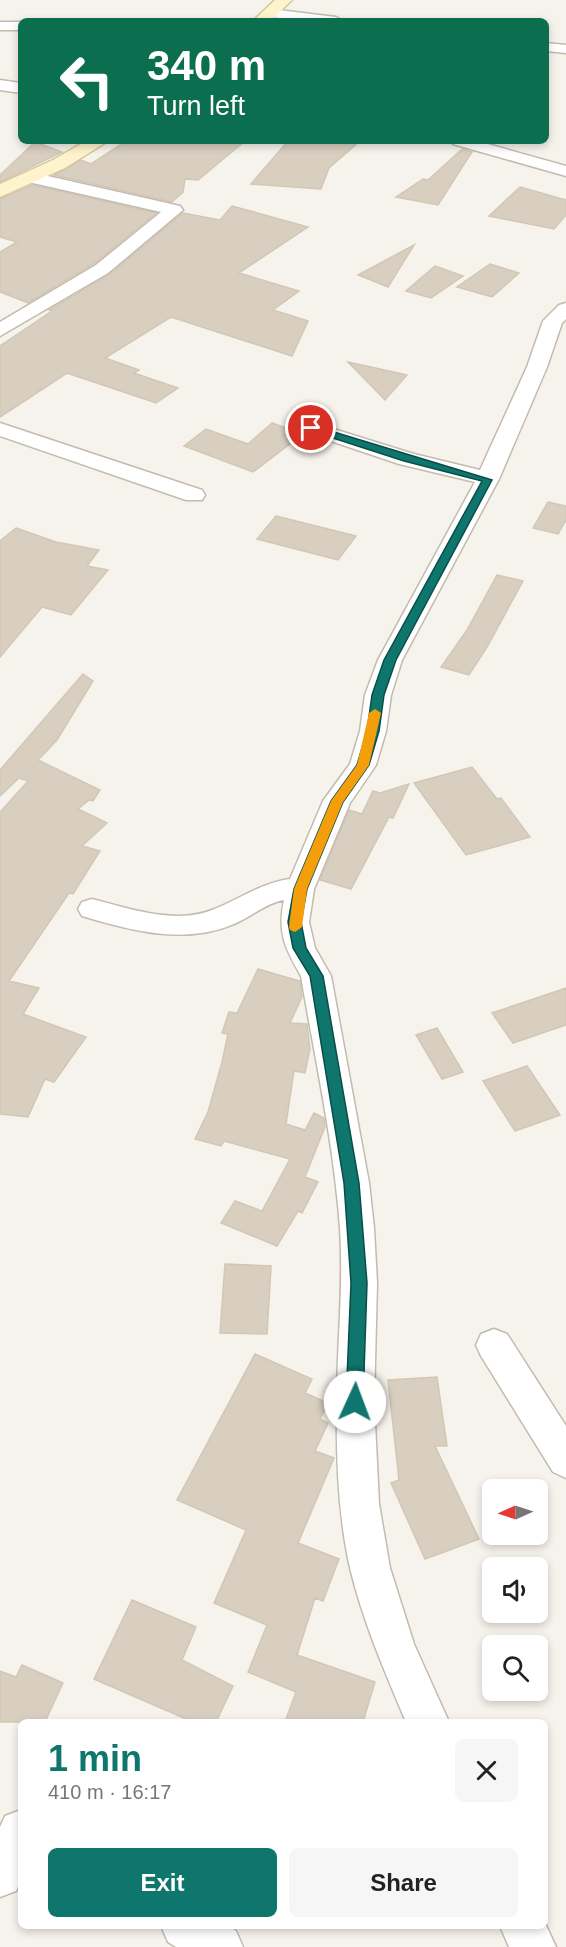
<!DOCTYPE html>
<meta charset="utf-8">
<style>
body{margin:0;font-family:Arial,sans-serif;background:#f6f6f6;color:#222;height:100vh;display:flex;flex-direction:column;font-size:22px;white-space:nowrap}
*{box-sizing:border-box;margin:0}
p{font-size:20px;color:#767676}
.icon{flex:none;width:33px;height:33px;fill:none;stroke:currentColor;stroke-width:2;stroke-linecap:round;stroke-linejoin:round}
.map{position:relative;flex:1;overflow:hidden}
.panel{position:absolute;left:18px;top:1719px;width:530px;height:210px;display:flex;flex-direction:column;background:#fff;border-radius:9px;box-shadow:0 3px 9px #0003}
.panel>*{flex:none}
.banner{position:absolute;left:18px;top:18px;width:531px;height:126px;border-radius:9px;box-shadow:0 3px 9px #0003;background:#0b6e4f;color:#fff;overflow:hidden}
.needle{width:39px;rotate:267deg}
.controls{position:absolute;left:482px;top:1479px;display:grid;gap:12px}
.controls a{display:grid;place-items:center;width:66px;height:66px;border-radius:9px;background:#fff;box-shadow:0 3px 9px #0003;font-size:30px}
.pin{position:absolute;display:grid;place-items:center;width:51px;height:51px;color:#fff;margin:-26px;border:3px solid #fff;border-radius:50%;box-shadow:0 2px 6px #0007}
.me{position:absolute;width:66px;margin:-33px;rotate:2deg;stroke-linejoin:round;filter:drop-shadow(0 0 4px #0008)}
.turn{display:flex;align-items:center;gap:21px;height:126px;padding:0 30px;font-size:27px}
.turn .icon{width:78px;height:78px;stroke-width:2.5}
.turn b{display:block;font-size:42px;line-height:51px}
.round{display:grid;place-items:center;flex:none;width:63px;height:63px;border-radius:9px;background:#f6f6f6}
.summary{display:flex;align-items:center;justify-content:space-between;height:102px;padding:0 30px}
h1{font-size:36px;font-weight:700;line-height:45px;color:#0f766e}
.primary-button{display:flex;gap:12px;margin-top:auto;padding:12px 30px}
.primary-button a{flex:1;height:69px;border-radius:9px;background:#0f766e;color:#fff;font-size:24px;font-weight:700;line-height:69px;text-align:center}
.primary-button a+a{background:#f6f6f6;color:#222}
.map>svg:first-child{display:block}
</style>
<div class="map">
<svg width="566" height="1947" viewBox="0 0 566 1947">
<rect width="100%" height="100%" fill="#f6f3ec"/>
<path fill="#d8cfc1" stroke="#d3c7b4" stroke-width="1.5" d="M 126,141 L 245,141 L 198,180 L 185,179 L 183,192 L 172,202 L 54,175 L 81,160 L 91,164 Z
M 288,141 L 360,141 L 329,168 L 321,189 L 251,184 Z
M 35,142 L 62,152 L 0,182 L 0,175 Z
M 462,149 L 472,152 L 438,205 L 396,197 L 423,179 L 428,180 Z
M 32,185 L 156,213 L 95,263 L 28,303 L 0,292 L 0,252 L 17,242 L 0,237 L 0,199 Z
M 520,187 L 566,200 L 566,215 L 554,229 L 489,216 Z
M 232,206 L 308,227 L 239,273 L 299,291 L 273,310 L 308,321 L 292,356 L 171,317 L 105,358 L 139,370 L 134,373 L 178,388 L 156,403 L 67,373 L 0,417 L 0,346 L 52,311 L 49,310 L 109,275 L 183,213 L 220,220 Z
M 414,245 L 388,287 L 358,275 Z
M 490,264 L 519,273 L 492,297 L 457,287 Z
M 435,266 L 463,276 L 431,298 L 406,291 Z
M 348,362 L 407,375 L 385,400 Z
M 272,423 L 303,434 L 253,472 L 184,446 L 206,429 L 248,444 Z
M 548,502 L 566,506 L 566,520 L 558,534 L 533,528 Z
M 276,516 L 356,536 L 338,560 L 257,539 Z
M 16,528 L 56,542 L 99,550 L 87,566 L 108,570 L 71,615 L 42,607 L 0,657 L 0,541 Z
M 497,575 L 523,581 L 487,647 L 469,675 L 441,667 L 467,630 Z
M 83,674 L 93,681 L 57,740 L 38,760 L 100,790 L 93,801 L 89,800 L 78,809 L 107,823 L 82,846 L 100,851 L 73,894 L 69,893 L 9,981 L 39,988 L 23,1014 L 86,1037 L 54,1082 L 45,1079 L 28,1117 L 0,1114 L 0,812 L 28,781 L 19,778 L 0,796 L 0,770 Z
M 472,767 L 497,799 L 501,798 L 530,837 L 466,855 L 414,783 Z
M 409,784 L 393,818 L 389,817 L 351,889 L 320,880 L 349,810 L 362,814 L 373,791 L 380,793 Z
M 258,969 L 300,981 L 302,997 L 290,1023 L 307,1024 L 310,1049 L 305,1073 L 294,1071 L 286,1124 L 305,1130 L 314,1113 L 324,1118 L 325,1127 L 305,1177 L 318,1182 L 302,1213 L 298,1211 L 277,1246 L 221,1223 L 235,1201 L 262,1211 L 290,1159 L 224,1141 L 221,1146 L 195,1139 L 208,1112 L 222,1062 L 228,1034 L 222,1033 L 229,1012 L 237,1013 Z
M 566,988 L 566,1025 L 513,1043 L 492,1013 Z
M 437,1028 L 463,1072 L 442,1079 L 416,1035 Z
M 527,1066 L 560,1115 L 515,1131 L 483,1081 Z
M 225,1264 L 271,1266 L 267,1334 L 220,1333 Z
M 255,1354 L 312,1379 L 305,1393 L 328,1403 L 320,1419 L 328,1423 L 315,1451 L 334,1458 L 298,1543 L 339,1559 L 323,1601 L 315,1598 L 297,1655 L 375,1682 L 363,1722 L 285,1722 L 296,1692 L 248,1672 L 267,1625 L 214,1603 L 246,1530 L 177,1500 Z
M 437,1377 L 447,1446 L 435,1446 L 479,1539 L 425,1559 L 391,1483 L 399,1480 L 388,1380 Z
M 132,1600 L 196,1627 L 182,1660 L 233,1686 L 216,1722 L 193,1722 L 94,1679 Z
M 22,1665 L 63,1683 L 45,1722 L 0,1722 L 0,1671 L 16,1677 Z"/>
<g fill="none" stroke-linecap="round" stroke-linejoin="round">
<defs>
<path id="street" d="M 270,9 L 336,17 L 343,21 L 301,21 L 265,16 L 265,10 Z
M 0,22 L 21,22 L 21,30 L 0,30 Z
M 546,43 L 566,45 L 566,53 L 546,51 Z
M 0,80 L 21,83 L 21,93 L 0,90 Z
M 451,141 L 477,141 L 566,166 L 566,176 L 453,144 Z
M 30,172 L 180,206 L 183,210 L 108,273 L 0,336 L 0,322 L 96,265 L 161,212 L 24,181 L 22,177 Z
M 566,303 L 566,319 L 562,323 L 547,367 L 499,479 L 402,660 L 391,695 L 386,731 L 376,765 L 350,803 L 314,889 L 309,922 L 315,948 L 331,976 L 369,1183 L 374,1228 L 377,1283 L 374,1402 L 379,1504 L 390,1568 L 414,1644 L 449,1722 L 406,1722 C 385,1672 363,1622 350,1568 C 338,1515 336,1455 337,1401 C 337,1343 344,1286 340,1228 C 334,1144 315,1059 301,976 C 285,948 277,933 284,900 C 266,903 251,917 234,924 C 184,945 132,931 82,916 L 78,909 L 82,902 L 92,899 C 128,908 175,925 212,910 C 239,900 260,883 290,879 L 323,801 L 350,764 L 360,731 L 365,695 L 378,660 L 475,482 L 399,464 L 304,432 L 300,428 L 304,424 L 311,422 L 414,454 L 480,470 L 527,367 L 543,321 L 559,305 Z
M 0,423 L 202,490 L 205,495 L 202,500 L 186,500 L 0,436 Z
M 494,1329 L 507,1334 L 566,1426 L 566,1478 L 553,1472 L 481,1356 L 476,1345 L 481,1334 Z
M 21,1810 L 21,1880 L 16,1891 L 0,1897 L 0,1827 L 5,1816 Z
M 544,1921 L 556,1947 L 509,1947 L 500,1926 L 544,1926 Z
M 161,1926 L 228,1926 L 236,1931 L 243,1947 L 176,1947 L 168,1942 Z"/>
<path id="secondary" d="M 275,0 L 292,0 L 270,21 L 253,21 Z
M 86,141 L 108,141 L 65,168 L 0,197 L 0,184 L 53,160 Z"/>
</defs>
<use href="#street" stroke="#c2bbae" stroke-width="3"/>
<use href="#secondary" stroke="#d6c79b" stroke-width="3"/>
<use href="#street" fill="#fff" fill-rule="evenodd"/>
<use href="#secondary" fill="#fff3cd" fill-rule="evenodd"/>
</g>
<path fill="#0f766e" stroke="#0a4d48" stroke-width="1.5" d="M 311,425 L 492,480 L 396,660 L 384,695 L 379,731 L 369,765 L 343,802 L 307,889 L 301,922 L 306,948 L 323,976 L 359,1183 L 367,1283 L 363,1402 L 361,1407 L 355,1410 L 349,1407 L 346,1402 L 351,1283 L 344,1183 L 310,976 L 293,948 L 288,922 L 294,889 L 331,801 L 357,765 L 367,731 L 372,695 L 384,660 L 482,481 L 404,461 L 308,430 L 308,426 Z"/>
<path fill="#f59e0b" d="M 375,709 L 381,713 L 369,765 L 343,802 L 307,889 L 302,927 L 295,932 L 290,930 L 289,927 L 294,889 L 331,801 L 357,765 L 369,713 Z"/>
</svg>
<div class="controls">
<a><svg class="needle" viewBox="-14 -14 28 28"><path d="M0-13l5 13h-10z" fill="#e53935"/><path d="M0 13l5-13h-10z" fill="#767676"/></svg></a>
<a><svg class="icon" aria-label="sound" viewBox="0 0 24 24"><path d="M4 9h4l5-4v14l-5-4H4zM17 9q2 3 0 6"/></svg></a>
<a><svg class="icon" aria-label="search" viewBox="0 0 24 24"><circle cx="10" cy="10" r="6"/><path d="M15 15l6 6"/></svg></a>
</div>
<div class="pin" style="left:311px;top:428px;background:#d93025"><svg class="icon" aria-label="arrive" viewBox="0 0 24 24"><path d="M6 21V4h12l-3 4 3 4H6"/></svg></div>
<svg class="me" style="left:355px;top:1402px" viewBox="-20 -20 40 40"><circle r="19" fill="#fff"/><path d="M0-13L10 11 0 6-10 11z" fill="#0f766e"/></svg>
<div class="banner">
<div class="turn"><svg class="icon" aria-label="left" viewBox="0 0 24 24"><path d="M17 20v-9H6M10 6l-5 5 5 5"/></svg><div><b>340 m</b>Turn left</div></div>
</div>
<section class="panel">
<div class="summary"><div><h1>1 min</h1><p>410 m · 16:17</p></div><a class="round"><svg class="icon" aria-label="close" viewBox="0 0 24 24"><path d="M6 6l12 12M18 6L6 18"/></svg></a></div>
<div class="primary-button"><a>Exit</a><a>Share</a></div>
</section>
</div>
